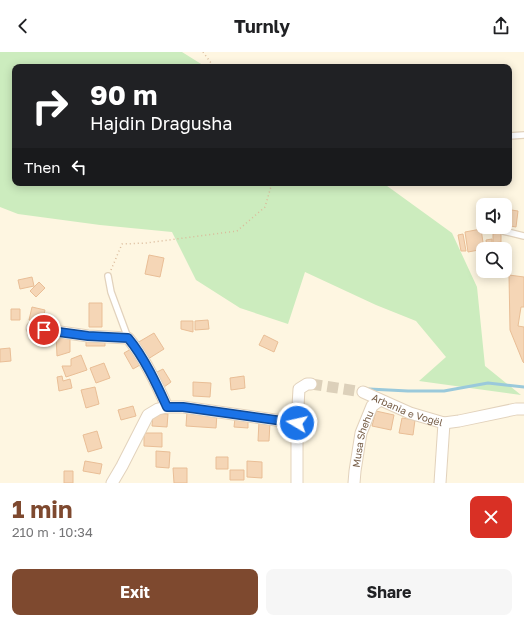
<!DOCTYPE html>
<meta charset="utf-8">
<style>
body{margin:0;font-family:"Golos Text",sans-serif;background:#f6f6f6;color:#202124;height:100vh;display:flex;flex-direction:column;font-size:15px;white-space:nowrap}
*{box-sizing:border-box;margin:0}
p{font-size:13px;color:#757577}
.icon{flex:none;width:22px;height:22px;fill:none;stroke:currentColor;stroke-width:2;stroke-linecap:round;stroke-linejoin:round}
.map{position:relative;height:431px;overflow:hidden}
.sheet{display:flex;flex-direction:column;background:#fff;flex:1}
.sheet>*{flex:none}
.hud{position:absolute;left:12px;top:12px;width:500px;height:122px;border-radius:8px;box-shadow:0 2px 10px #0003;background:#202124;color:#fff;overflow:hidden}
.buttons{position:absolute;left:476px;top:146px;display:grid;gap:8px}
.buttons a{display:grid;place-items:center;width:36px;height:36px;border-radius:8px;background:#fff;box-shadow:0 2px 10px #0003;font-size:20px}
.pin{position:absolute;display:grid;place-items:center;width:34px;height:34px;color:#fff;margin:-17px;border:2px solid #fff;border-radius:50%;box-shadow:0 1px 4px #0007}
.me{position:absolute;width:44px;margin:-22px;rotate:279deg;stroke-linejoin:round;filter:drop-shadow(0 0 3px #0008)}
.turn{display:flex;align-items:center;gap:14px;height:84px;padding:0 12px;font-size:18px}
.turn .icon{width:52px;height:52px;stroke-width:2.5}
.turn b{display:block;font-size:28px;line-height:34px}
.then{display:flex;align-items:center;height:38px;padding:0 12px;background:#0003;gap:8px;font-size:15px}
.round{display:grid;place-items:center;flex:none;width:42px;height:42px;border-radius:8px;background:#f6f6f6}
.overview{display:flex;align-items:center;justify-content:space-between;height:68px;padding:0 12px}
h1{font-size:24px;font-weight:700;line-height:30px;color:#7e492f}
.primary-button{display:flex;gap:8px;margin-top:auto;padding:8px 12px}
.primary-button a{flex:1;height:46px;border-radius:8px;background:#7e492f;color:#fff;font-size:16px;font-weight:700;line-height:46px;text-align:center}
.primary-button a+a{background:#f6f6f6;color:#202124}
header{display:flex;justify-content:space-between;align-items:center;height:52px;padding:0 12px;background:#fff;font-size:18px;font-weight:700}
.map>svg:first-child{display:block}
</style>
<header><svg class="icon" aria-label="back" viewBox="0 0 24 24"><path d="M15 5l-7 7 7 7"/></svg>Turnly<svg class="icon" aria-label="share" viewBox="0 0 24 24"><path d="M12 15V3M7 8l5-5 5 5M5 13v7h14v-7"/></svg></header>
<div class="map">
<svg width="524" height="431" viewBox="0 0 524 431">
<rect width="100%" height="100%" fill="#fef6e1"/>
<path fill="#ccecbe" d="M 0,0 L 182,0 L 206,15 L 15,15 L 15,131 L 383,131 L 452,181 L 477,235 L 485,314 L 521,343 L 419,329 L 446,305 L 416,269 L 376,253 L 305,220 L 288,272 L 240,256 L 196,228 L 172,180 L 100,173 L 18,162 L 0,155 Z"/>
<g fill="none" stroke-linecap="round" stroke-linejoin="round">
<path stroke="#9ac9db" stroke-width="3" d="M 369,337 L 408,339 L 444,339 L 488,331 L 524,335"/>
</g>
<path fill="#f5d6b6" stroke="#e9be96" d="M 505,157 L 518,159 L 516,175 L 505,173 Z
M 481,177 L 484,197 L 468,200 L 465,180 Z
M 501,181 L 501,190 L 493,191 L 493,182 Z
M 463,182 L 466,199 L 461,199 L 458,183 Z
M 492,187 L 492,195 L 487,195 L 486,188 Z
M 149,203 L 164,206 L 160,225 L 145,222 Z
M 509,223 L 524,225 L 524,255 L 521,255 L 518,274 L 524,275 L 524,311 L 523,310 L 510,278 Z
M 32,225 L 34,234 L 20,237 L 18,228 Z
M 39,230 L 45,236 L 36,245 L 30,239 Z
M 89,251 L 102,251 L 102,275 L 89,275 Z
M 32,255 L 45,258 L 42,271 L 29,268 Z
M 11,257 L 20,257 L 20,268 L 11,268 Z
M 208,268 L 209,277 L 195,278 L 195,269 Z
M 181,269 L 193,269 L 193,280 L 181,277 Z
M 154,281 L 164,297 L 148,307 L 137,291 Z
M 56,283 L 70,283 L 70,300 L 57,304 Z
M 264,283 L 278,290 L 274,300 L 259,293 Z
M 86,286 L 105,287 L 105,294 L 86,294 Z
M 10,296 L 11,309 L 0,310 L 0,297 Z
M 131,297 L 140,313 L 133,317 L 124,301 Z
M 81,303 L 87,318 L 66,325 L 62,314 L 71,314 L 71,307 Z
M 104,311 L 110,326 L 96,331 L 90,316 Z
M 163,317 L 171,330 L 164,335 L 155,321 Z
M 62,324 L 63,329 L 70,327 L 72,336 L 59,339 L 57,325 Z
M 244,324 L 245,336 L 231,338 L 230,326 Z
M 193,330 L 211,331 L 210,345 L 193,344 Z
M 95,335 L 99,352 L 86,356 L 81,338 Z
M 133,354 L 136,364 L 121,368 L 118,358 Z
M 187,359 L 217,362 L 216,376 L 186,374 Z
M 376,359 L 394,363 L 391,378 L 372,374 Z
M 153,361 L 168,362 L 167,375 L 152,374 Z
M 235,366 L 248,367 L 248,376 L 234,375 Z
M 402,366 L 415,368 L 413,383 L 399,381 Z
M 259,369 L 270,370 L 269,389 L 258,389 Z
M 97,379 L 102,396 L 88,400 L 83,383 Z
M 144,381 L 162,381 L 162,395 L 144,394 Z
M 156,399 L 170,400 L 169,416 L 156,415 Z
M 216,405 L 228,405 L 228,417 L 216,417 Z
M 85,409 L 102,412 L 100,422 L 83,419 Z
M 247,409 L 262,410 L 262,426 L 247,425 Z
M 173,416 L 187,416 L 187,431 L 174,431 Z
M 230,418 L 244,418 L 244,428 L 230,428 Z
M 64,419 L 73,419 L 73,431 L 64,431 Z"/>
<g fill="none" stroke-linecap="round" stroke-linejoin="round">
<path stroke="#dcd0ba" stroke-width="11" stroke-dasharray="11 5.5" stroke-linecap="butt" d="M 311,332 L 363,340"/>
<defs>
<path id="lane" d="M 509,84 L 524,83
M 503,179 L 524,184
M 108,224 L 111,240 L 128,286"/>
<g id="street">
<path d="M 32,276 L 88,284 L 128,286 C 144,305 157,332 167,355"/>
<path id="s1" d="M 363,340 L 410,361 L 444,371 L 459,369 L 516,357 L 524,357"/>
<path d="M 112,431 L 122,414 L 148,363 L 158,357 L 167,355 L 183,355 L 297,371"/>
<path d="M 297,431 L 297,371 L 299,337 L 307,332 L 311,332"/>
<path id="s2" d="M 354,431 L 355,419 L 361,381 L 372,354 L 380,348"/>
<path d="M 440,431 L 444,371"/>
</g>
</defs>
<use href="#lane" stroke="#e2d2bc" stroke-width="8"/>
<use href="#street" stroke="#e2d2bc" stroke-width="13"/>
<path stroke="#daba9a" stroke-width="1.5" stroke-dasharray="1 3" stroke-linecap="butt" d="M 203,0 L 214,15
M 111,218 L 122,192 L 146,191 L 237,179 L 265,155 L 272,131"/>
<use href="#lane" stroke="#fff" stroke-width="5.5"/>
<use href="#street" stroke="#fff" stroke-width="11"/>
</g>
<g fill="none" stroke-linecap="round" stroke-linejoin="round">
<defs>
<path id="route" d="M 44,278 L 88,284 L 128,286 C 144,305 157,333 167,355 L 183,355 L 297,371"/>
</defs>
<use href="#route" stroke="#114b97" stroke-width="10"/>
<use href="#route" stroke="#1a73e8" stroke-width="7"/>
</g>
<g text-anchor="middle" dominant-baseline="central" stroke-width="4" stroke-linejoin="round" paint-order="stroke">
<g font-size="10" fill="#765d46" stroke="#fff9e8">
<text stroke="none"><textPath href="#s1" startOffset="48">Arbania e Vogël</textPath></text>
<text stroke="none"><textPath href="#s2" startOffset="45">Musa Shehu</textPath></text>
</g>
</g>
</svg>
<div class="buttons">
<a><svg class="icon" aria-label="sound" viewBox="0 0 24 24"><path d="M4 9h4l5-4v14l-5-4H4zM17 9q2 3 0 6"/></svg></a>
<a><svg class="icon" aria-label="search" viewBox="0 0 24 24"><circle cx="10" cy="10" r="6"/><path d="M15 15l6 6"/></svg></a>
</div>
<div class="pin" style="left:44px;top:278px;background:#d93025"><svg class="icon" aria-label="arrive" viewBox="0 0 24 24"><path d="M6 21V4h12l-3 4 3 4H6"/></svg></div>
<svg class="me" style="left:297px;top:371px" viewBox="-20 -20 40 40"><circle r="17" fill="#1a73e8" stroke="#fff" stroke-width="3"/><path d="M0-11L8 9 0 5-8 9z" fill="#fff"/></svg>
<div class="hud">
<div class="turn"><svg class="icon" aria-label="right" viewBox="0 0 24 24"><path d="M7 20v-9h11M14 6l5 5-5 5"/></svg><div><b>90 m</b>Hajdin Dragusha</div></div>
<div class="then">Then<svg class="icon" aria-label="left" viewBox="0 0 24 24"><path d="M17 20v-9H6M10 6l-5 5 5 5"/></svg></div>
</div>
</div>
<section class="sheet">
<div class="overview"><div><h1>1 min</h1><p>210 m · 10:34</p></div><a class="round" style="background:#d93025;color:#fff"><svg class="icon" aria-label="close" viewBox="0 0 24 24"><path d="M6 6l12 12M18 6L6 18"/></svg></a></div>
<div class="primary-button"><a>Exit</a><a>Share</a></div>
</section>
